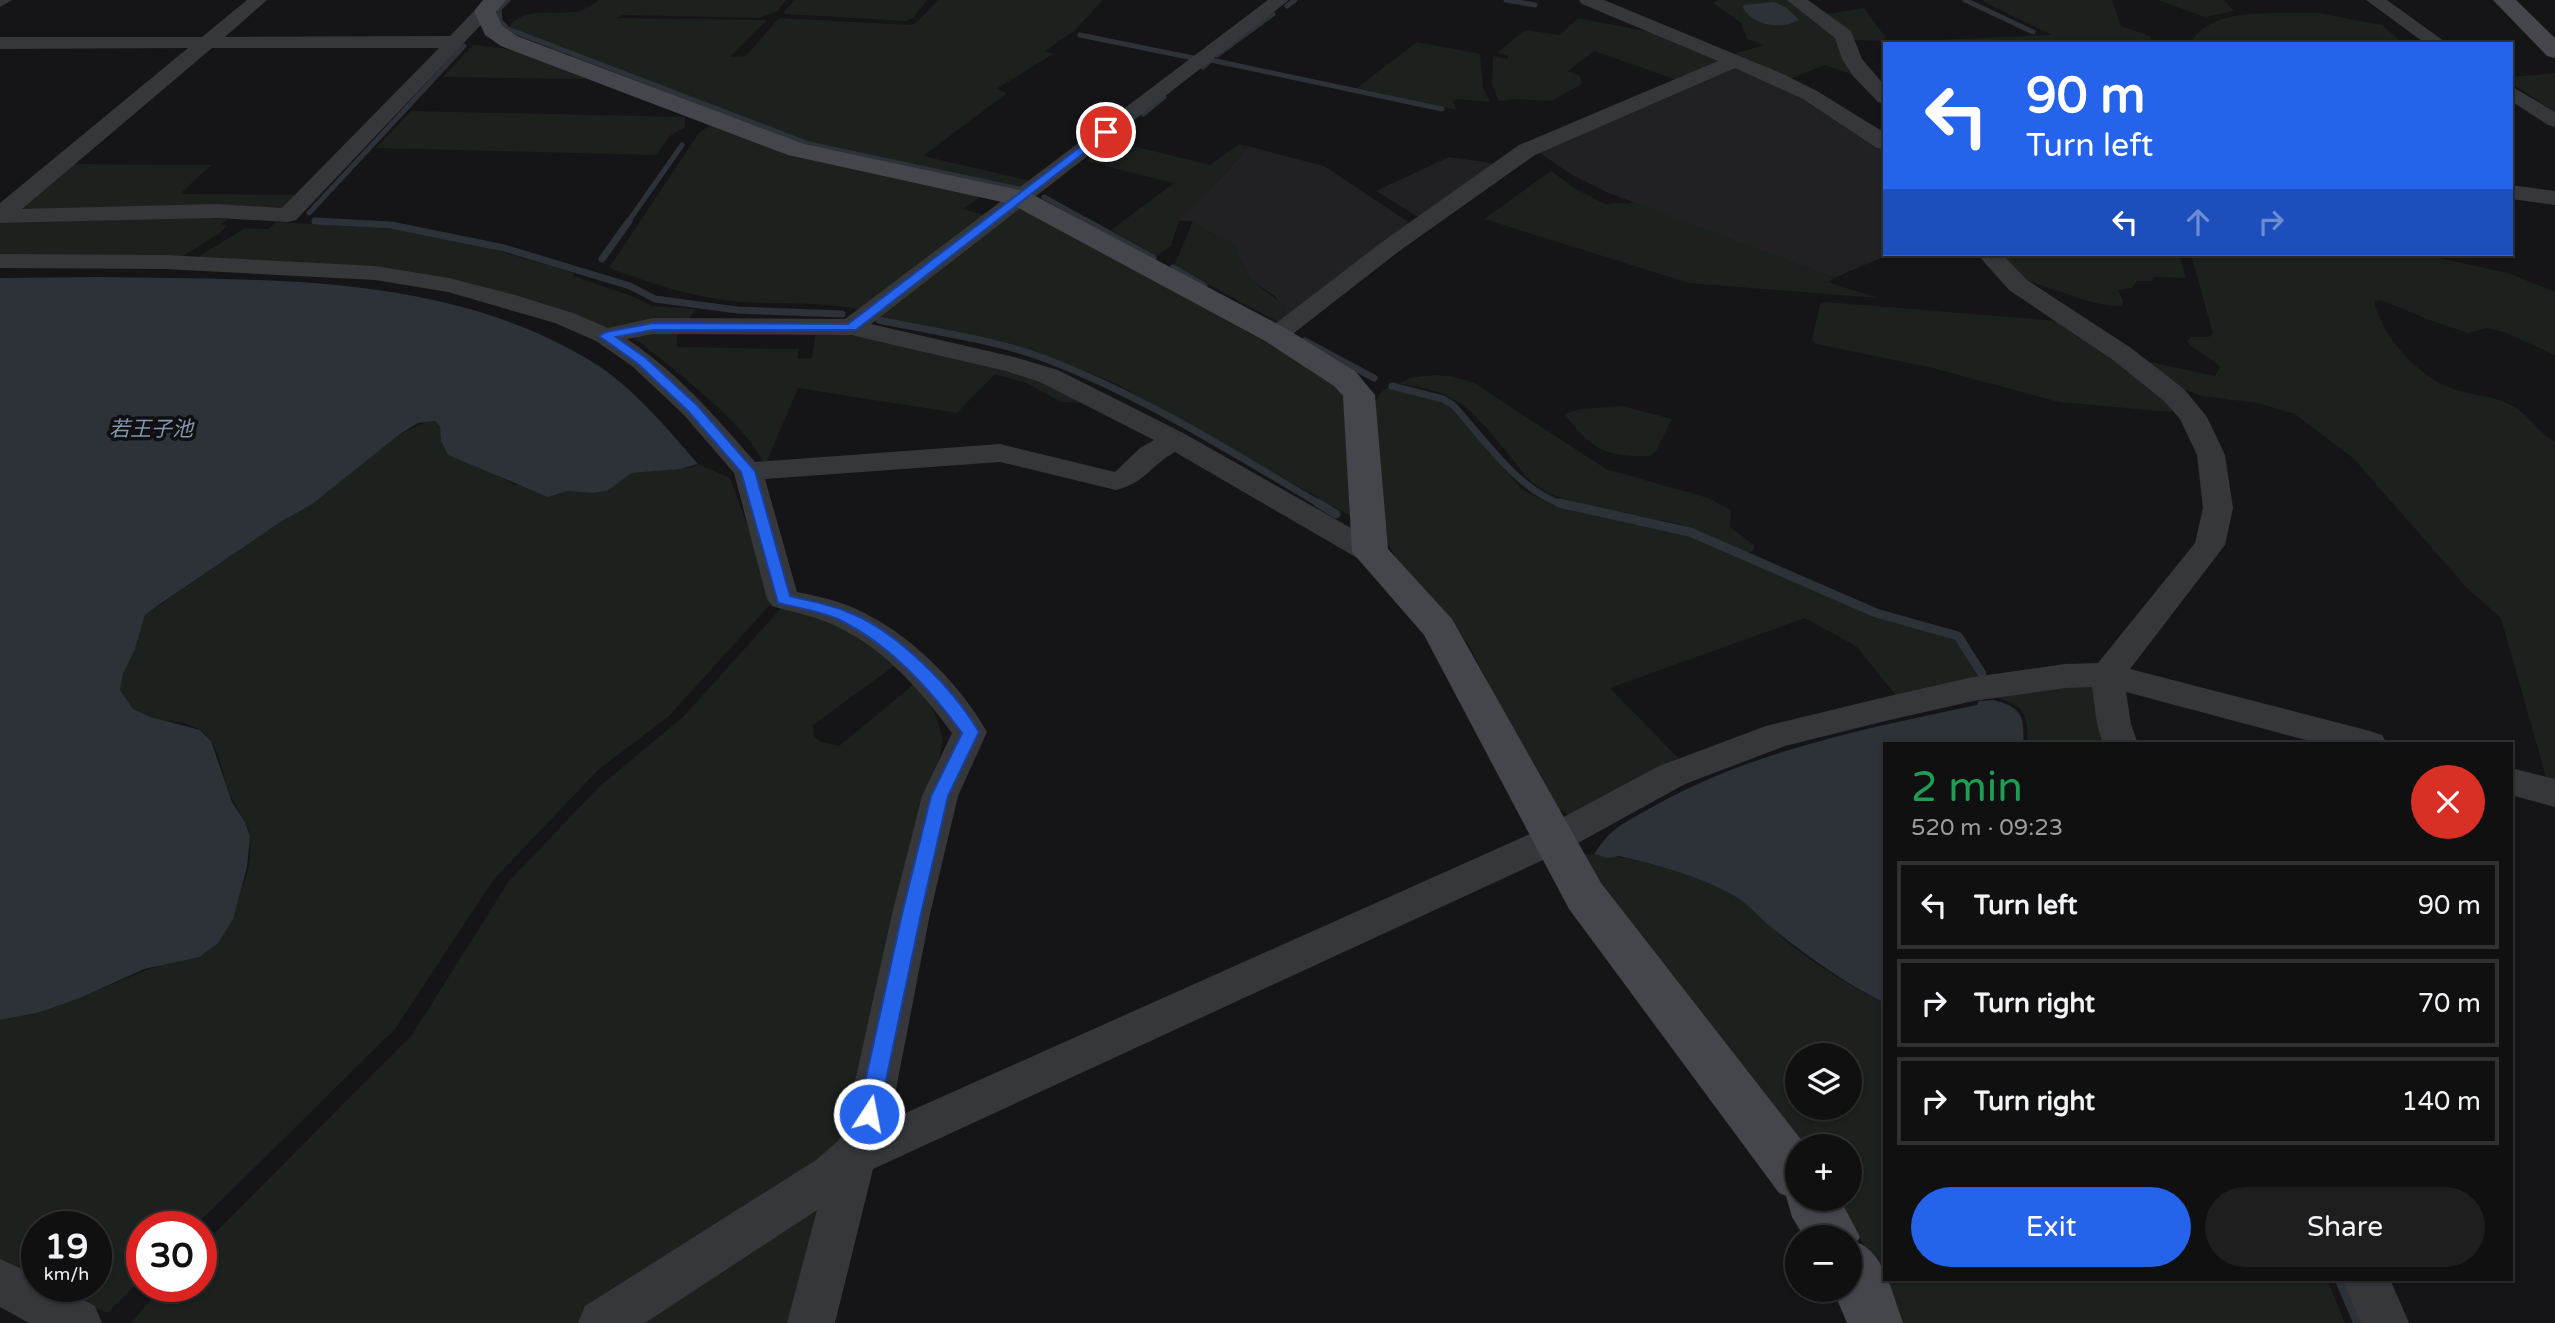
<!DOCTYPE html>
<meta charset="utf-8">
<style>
body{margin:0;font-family:"Varela Round","Noto Sans JP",sans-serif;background:#1e1e1f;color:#f1f3f6;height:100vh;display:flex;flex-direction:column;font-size:26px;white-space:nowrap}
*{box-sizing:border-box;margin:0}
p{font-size:23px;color:#9c9d9f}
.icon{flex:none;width:38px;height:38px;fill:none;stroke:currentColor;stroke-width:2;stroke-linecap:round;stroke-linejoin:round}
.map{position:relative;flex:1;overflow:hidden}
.drawer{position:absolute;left:1883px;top:742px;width:630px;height:539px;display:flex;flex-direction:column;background:#101011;border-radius:0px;box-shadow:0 2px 5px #0004,0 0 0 2px #303031}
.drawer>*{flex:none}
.hud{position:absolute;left:1883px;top:42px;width:630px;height:214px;border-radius:0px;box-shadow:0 2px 5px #0004,0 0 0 2px #303031;background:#2563eb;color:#fff;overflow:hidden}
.fabs{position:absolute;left:1785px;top:1043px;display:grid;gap:14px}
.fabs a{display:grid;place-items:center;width:77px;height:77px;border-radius:50%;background:#101011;box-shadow:0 2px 5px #0004,0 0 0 2px #303031;font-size:35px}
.speed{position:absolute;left:21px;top:1211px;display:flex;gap:14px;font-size:35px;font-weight:700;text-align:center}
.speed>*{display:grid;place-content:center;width:91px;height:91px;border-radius:50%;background:#101011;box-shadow:0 2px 5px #0004,0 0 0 2px #303031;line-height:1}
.speed small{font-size:18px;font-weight:400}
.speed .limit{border:10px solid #d22;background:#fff;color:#111}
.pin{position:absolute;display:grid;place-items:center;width:60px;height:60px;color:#fff;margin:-30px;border:4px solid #fff;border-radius:50%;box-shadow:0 2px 7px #0007}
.me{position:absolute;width:77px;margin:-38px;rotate:11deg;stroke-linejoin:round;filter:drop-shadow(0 0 5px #0008)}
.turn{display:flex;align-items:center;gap:24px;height:147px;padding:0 28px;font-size:32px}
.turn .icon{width:91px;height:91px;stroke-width:2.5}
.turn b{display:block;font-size:49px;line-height:60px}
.lanes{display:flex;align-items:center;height:66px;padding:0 28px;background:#0003;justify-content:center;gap:35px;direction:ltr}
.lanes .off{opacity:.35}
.round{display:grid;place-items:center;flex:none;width:74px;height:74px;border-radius:37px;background:#1e1e1f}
.overview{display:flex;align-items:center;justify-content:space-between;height:119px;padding:0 28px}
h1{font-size:42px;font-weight:600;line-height:52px;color:#1e9e55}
.primary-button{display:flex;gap:14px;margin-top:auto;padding:14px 28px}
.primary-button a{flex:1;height:80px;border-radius:42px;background:#2563eb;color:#fff;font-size:28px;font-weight:600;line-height:80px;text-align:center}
.primary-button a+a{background:#1e1e1f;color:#f1f3f6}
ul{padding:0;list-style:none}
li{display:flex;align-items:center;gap:21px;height:88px;margin:0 14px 10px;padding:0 14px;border:4px solid #303031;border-radius:0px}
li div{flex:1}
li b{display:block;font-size:26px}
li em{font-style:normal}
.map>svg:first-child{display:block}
</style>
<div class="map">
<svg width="2555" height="1323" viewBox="0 0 2555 1323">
<rect width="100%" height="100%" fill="#151517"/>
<path fill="#212123" d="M 1730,66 L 1781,85 L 1885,150 L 1885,254 L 1890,254 L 1834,278 L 1611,194 L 1574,176 L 1535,150 Z
M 1247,146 L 1324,166 L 1413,225 L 1285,317 L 1276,297 L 1251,280 L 1232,243 L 1208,232 L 1193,221 L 1178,221 L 1232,166 Z
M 1449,157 L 1498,164 L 1422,219 L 1376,191 Z"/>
<path fill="#1c211d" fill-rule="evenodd" d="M 599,0 L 786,0 L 777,12 L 757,18 L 623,15 L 617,18 L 767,20 L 730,57 L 746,56 L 779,18 L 911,25 L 916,23 L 938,0 L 1103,0 L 1074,31 L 1045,51 L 1053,54 L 996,89 L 1007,93 L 923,156 L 1031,181 L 1022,188 L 810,143 L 510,29 L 510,24 C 530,7 550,15 574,12 C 583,11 592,5 599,0 Z
M 794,0 L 927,0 L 914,17 L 906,21 L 785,14 L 784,12 Z
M 1719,0 L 1792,0 L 1840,34 L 1860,77 L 1824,65 L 1787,80 L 1730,55 L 1765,45 L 1747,39 L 1741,23 L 1713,3 Z
M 1980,0 L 2112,0 L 2121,26 L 2150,36 L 2154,44 L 1935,44 L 1933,40 L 2052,35 Z
M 2158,0 L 2224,0 L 2234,11 L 2205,17 Z
M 1864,8 L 1886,38 L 1884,41 L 1849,40 L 1821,15 Z
M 2271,13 L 2318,13 L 2382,25 L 2404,44 L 2193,44 L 2193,39 C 2210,15 2244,14 2271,13 Z
M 1578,18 L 1660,34 L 1726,60 L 1683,82 L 1594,51 L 1568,71 L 1580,76 L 1582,84 L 1551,101 L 1515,99 L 1499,101 L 1492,85 L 1493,56 L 1507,59 L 1509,55 L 1497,53 L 1525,30 L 1560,35 Z
M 1417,42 L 1480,54 L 1483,88 L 1490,102 L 1456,99 L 1453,103 L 1457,110 L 1357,88 Z
M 473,45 L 509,49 L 589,79 L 443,77 Z
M 2555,73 L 2555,112 L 2511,83 L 2511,77 Z
M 411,111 L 685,117 L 685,127 L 670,136 L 656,155 L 376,148 Z
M 710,125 L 983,195 L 963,209 L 987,216 L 862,310 C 815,300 769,306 723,300 C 682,294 647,282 609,268 L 699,133 Z
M 1113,141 L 1210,165 L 1239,144 L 1247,146 L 1232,166 L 1179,221 L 1171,246 L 1156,256 L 1111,230 L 1174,183 L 1086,161 Z
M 69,164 L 211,165 L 180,194 L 303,195 L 281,212 L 12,211 Z
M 1551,171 L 1576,189 L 1607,205 C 1616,201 1624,206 1634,202 L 1834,278 L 1828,282 L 1878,298 L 1689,283 L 1484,219 Z
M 1020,207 L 1282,351 L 1334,383 L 1344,396 L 1354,518 L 1117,384 L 1045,355 L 876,315 Z
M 211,218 L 228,220 L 221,224 L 226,226 L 220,233 L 178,259 L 0,258 L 0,223 Z
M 1193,221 L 1208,232 L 1233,243 L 1251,280 L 1285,306 L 1285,317 L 1278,322 L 1174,266 Z
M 276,222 L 412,230 L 499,251 L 574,273 L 573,276 L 634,297 L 652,306 L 696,309 L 686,322 L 609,329 L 452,280 L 195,259 L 245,228 L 268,229 Z
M 2000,254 L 2179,254 L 2186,278 L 2154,277 L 2151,281 L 2137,281 L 2132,288 L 2118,290 L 2123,301 L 2122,306 C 2100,306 2084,300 2064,293 C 2036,283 2017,282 2000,254 Z
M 2191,254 L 2430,256 L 2508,273 L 2555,292 L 2555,355 L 2504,332 L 2487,328 L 2468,333 L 2432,321 L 2381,300 L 2374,301 C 2382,336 2418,376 2451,388 C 2471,396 2495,395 2514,407 C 2530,416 2539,434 2555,442 L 2555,786 L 2548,784 L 2501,618 L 2467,588 L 2354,459 L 2295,414 L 2258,403 L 2202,396 L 2186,390 L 2145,361 L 2215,376 L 2220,367 C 2210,355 2196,353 2187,341 L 2191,337 L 2208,337 L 2213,334 Z
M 1825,302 L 2058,321 L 2106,353 L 2176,410 L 2171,412 L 2059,402 L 1929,367 L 1816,344 L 1812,340 L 1820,304 Z
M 677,329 L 677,347 L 798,349 L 798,359 L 812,358 L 816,331 L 835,332 L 981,362 L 1050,382 L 1091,403 L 1061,402 L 1026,383 L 995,374 L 957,413 L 798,388 L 765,466 C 751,427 664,361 629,334 Z
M 1435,375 L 1454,377 L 1474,383 L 1606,469 L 1708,498 L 1731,510 L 1730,527 L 1754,545 L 1754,550 L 1745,554 C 1725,545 1703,530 1682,525 C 1637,513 1571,511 1534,484 C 1525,477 1517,465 1510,456 C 1472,411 1460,390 1398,384 L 1409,378 Z
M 1388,387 L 1447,404 L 1522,489 L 1549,503 L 1597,516 L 1690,534 L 1875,615 L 1955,638 L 1980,681 L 1899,699 L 1856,646 L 1805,618 L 1610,688 L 1678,758 L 1568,814 L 1549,805 L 1469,645 L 1400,566 L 1385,538 L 1374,405 L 1379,394 Z
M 1622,406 L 1672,419 L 1656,451 L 1650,456 C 1604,457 1593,450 1564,414 L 1581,409 Z
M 428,421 L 435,421 L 441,426 L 441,441 L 448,455 L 494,473 L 514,485 L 593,493 L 606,491 L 632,473 L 694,467 L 698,464 L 730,478 L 775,599 L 668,717 L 599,769 L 495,878 L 395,1029 L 194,1227 L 142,1227 L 142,1279 L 107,1313 L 50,1286 L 96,1286 L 96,1227 L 37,1227 L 37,1280 L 0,1262 L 0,1020 C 27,1014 54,1008 80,998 C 123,980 151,964 199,957 C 224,921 255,884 250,837 C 248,820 233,805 228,789 C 221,770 219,745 202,731 C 183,716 149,726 132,708 C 127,703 124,695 120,690 L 123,674 L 135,649 L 145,615 L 282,521 L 311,505 L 400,434 Z
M 784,605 L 848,628 L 894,666 L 813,725 L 814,737 L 822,742 L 839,746 L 914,684 C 931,702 938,717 943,741 L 855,1136 L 586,1323 L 131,1323 L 162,1286 L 201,1286 L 201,1247 L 412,1035 L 509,881 L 599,787 L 683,717 Z
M 2096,684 L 2106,744 L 2027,744 C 2029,717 2024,704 1997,698 L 1995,693 Z
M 1578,854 C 1634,854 1709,875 1755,909 C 1762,915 1767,923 1773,929 C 1800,955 1851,987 1885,1003 L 1885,1279 L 2327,1279 L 2345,1323 L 1896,1323 L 1864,1245 L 1834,1199 L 1850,1199 L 1850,1146 L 1798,1146 L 1596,884 ZM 1797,1055 L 1850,1055 L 1850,1108 L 1797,1108 Z
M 831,1186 L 802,1323 L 620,1323 Z"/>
<path fill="#2d3239" d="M 1774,2 L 1787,8 L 1799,20 C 1782,30 1753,26 1743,8 L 1744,5 Z
M 98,277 C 262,280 445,272 591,361 C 633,387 666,427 698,464 L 680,469 L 632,473 L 607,491 L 593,493 L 567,491 L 548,497 L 448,455 L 441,441 L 440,426 L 435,421 L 418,423 L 400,434 L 311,505 L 282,521 L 157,606 L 145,615 L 135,649 L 123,674 L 120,690 L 133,709 L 150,717 L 200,730 L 211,741 L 232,802 L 245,822 L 250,837 L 247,867 L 233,919 L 218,943 L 199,957 L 144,969 L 80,998 L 40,1012 L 0,1020 L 0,278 Z
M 1993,700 C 2021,707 2025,715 2023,744 L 1885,744 L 1885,1003 C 1846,984 1810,958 1777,932 C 1760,919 1751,905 1731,894 C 1696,875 1658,865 1619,856 L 1608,858 L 1594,854 C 1599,847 1604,839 1611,833 C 1623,822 1642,813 1656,805 C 1754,750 1869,728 1977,705 L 1979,701 Z"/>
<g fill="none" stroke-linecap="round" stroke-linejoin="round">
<path stroke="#2d3239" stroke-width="5" d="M 508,0 L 499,9 L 500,21 L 508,29 L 809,144 L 1019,189
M 1506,0 L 1535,5
M 1965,0 L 2033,32
M 1287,6 L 1295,0
M 1080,35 L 1193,58
M 1217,55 L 1273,14
M 1203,67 L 1211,60 L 1442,109
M 1143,114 L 1164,97
M 1044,197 L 1089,222
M 309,213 L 464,46
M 315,221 L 341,222
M 628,222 L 682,145"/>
<path stroke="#2d3239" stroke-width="7" d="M 315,221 L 391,225 L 504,248 L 630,286 L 655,299 L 737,310 L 842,314
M 1086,221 L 1153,258
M 602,259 L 629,221
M 1173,268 L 1204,286
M 879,320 C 935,332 993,339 1046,359 C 1143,396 1232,452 1321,505
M 1305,341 L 1374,378
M 1392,386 L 1443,399 L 1453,405 C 1484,439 1520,493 1565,505"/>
<path stroke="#2d3239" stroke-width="9" d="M 1318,503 L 1336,514
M 1559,503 L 1690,532 L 1876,613 L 1958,636 L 1982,674"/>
<path stroke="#2d3239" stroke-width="11" d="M 2340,1279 L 2359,1323"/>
<path fill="#36373b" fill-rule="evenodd" d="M 0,0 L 12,0 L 0,7 Z
M 247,0 L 267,0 L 225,37 L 450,36 L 478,7 L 485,5 L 494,11 L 296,220 L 288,222 L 216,218 L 0,223 L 0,203 L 188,48 L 0,49 L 0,37 L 202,37 ZM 212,48 L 439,48 L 282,208 L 216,204 L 22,209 Z
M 1268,0 L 1289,0 L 871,324 L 1014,357 L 1058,370 L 1185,434 L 1381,545 L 1385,552 L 1381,559 L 1370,562 L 1359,559 L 1175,452 C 1150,466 1145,483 1116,490 L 1000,462 L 765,479 L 797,592 C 816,596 836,600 854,608 C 908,632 958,681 987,732 L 958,796 L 930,914 L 890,1120 L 1541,829 L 1659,766 L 1766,726 L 1881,698 L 1973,677 L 2065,664 L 2098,663 L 2195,543 L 2203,508 L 2197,455 L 2180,419 L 2164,401 L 2113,360 L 2009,290 L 1977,254 L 2002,254 L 2027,280 L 2131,348 L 2184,389 L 2207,417 L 2225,455 L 2233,508 L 2225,545 L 2130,669 L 2370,731 L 2382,735 L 2387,744 L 2321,744 L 2126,692 L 2131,724 L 2138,744 L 2103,744 L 2097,724 L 2092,687 L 2065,688 L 1973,701 L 1881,722 L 1785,746 L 1685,784 L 1567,849 L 873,1169 L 835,1323 L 787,1323 L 817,1210 L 645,1323 L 578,1323 L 585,1306 L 816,1160 L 838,1141 L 844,1131 L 892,914 L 922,796 L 952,733 C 920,689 880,644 829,623 C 811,615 791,612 772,606 L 767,599 L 734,473 L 683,414 L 632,366 L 596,341 L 555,323 L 448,292 L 375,280 L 165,269 L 0,268 L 0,254 L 165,255 L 375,266 L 449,278 L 515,295 L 573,313 L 608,328 L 653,318 L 845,319 ZM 653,334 L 851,335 L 1006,371 L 1040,382 L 1154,440 L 1140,448 L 1115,472 L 1000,444 L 755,462 C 716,417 677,372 627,339 Z
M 1579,0 L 1604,0 L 1783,74 L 1817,91 L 1885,133 L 1885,149 L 1877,148 L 1803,99 L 1735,68 L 1535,155 L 1398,252 L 1285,340 L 1276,343 L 1267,340 L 1263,335 L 1267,330 L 1382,242 L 1519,145 L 1718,61 L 1582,4 Z
M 1787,0 L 1808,0 L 1851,31 L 1862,59 L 1885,86 L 1885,104 L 1878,102 L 1853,76 L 1842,59 L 1835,38 Z
M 2366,0 L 2387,0 L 2448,44 L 2426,44 Z
M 2511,86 L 2555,112 L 2555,127 L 2548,125 L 2511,101 Z
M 2511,185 L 2555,191 L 2555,205 L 2511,199 Z
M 2511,768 L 2555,779 L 2555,807 L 2511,795 Z
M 0,1259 L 37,1276 L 37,1286 L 57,1286 L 95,1306 L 102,1323 L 29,1323 L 0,1307 Z
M 2342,1279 L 2390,1279 L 2409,1323 L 2361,1323 Z"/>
<path fill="#45464b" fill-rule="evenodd" d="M 483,0 L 506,0 L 496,12 L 502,26 L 517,36 L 804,144 L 1028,192 L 1287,329 L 1356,372 L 1375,395 L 1388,549 L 1452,619 L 1601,883 L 1806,1146 L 1797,1146 L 1797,1199 L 1840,1199 L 1860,1237 L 1857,1242 C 1871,1248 1884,1264 1885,1279 L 1888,1279 L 1903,1323 L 1847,1323 L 1833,1290 L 1850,1290 L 1850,1237 L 1804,1237 L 1792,1217 L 1786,1196 L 1779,1193 L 1569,909 L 1424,635 L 1352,552 L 1343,396 L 1334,386 L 1265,341 L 1011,204 L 788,155 L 501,46 L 485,35 L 474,11 Z
M 2493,0 L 2516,0 L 2555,38 L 2555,58 L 2547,56 Z"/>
</g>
<path fill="#2563eb" stroke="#184099" stroke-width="2" d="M 1102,130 L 1111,132 L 856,330 L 653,330 L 616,337 L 646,358 L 697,405 L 755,471 L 790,596 C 809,601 829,604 848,612 C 896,630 953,688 979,732 L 948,796 L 921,914 L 879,1114 L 876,1120 L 869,1123 L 861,1120 L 858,1114 L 902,914 L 931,796 L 962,733 C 929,688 890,645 840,620 C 821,611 798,608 778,603 L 741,472 L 688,411 L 637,363 L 599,336 L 606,332 L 653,323 L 848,324 Z"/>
<g text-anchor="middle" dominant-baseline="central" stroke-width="7" stroke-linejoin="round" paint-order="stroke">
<g font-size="21" font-style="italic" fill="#8396ad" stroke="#101012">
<text x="151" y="429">若王子池</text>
</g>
</g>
</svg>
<div class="fabs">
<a><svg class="icon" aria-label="layers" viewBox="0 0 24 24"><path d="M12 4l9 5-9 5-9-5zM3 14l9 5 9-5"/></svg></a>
<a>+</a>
<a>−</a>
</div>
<div class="speed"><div>19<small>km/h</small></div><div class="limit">30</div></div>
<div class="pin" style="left:1106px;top:132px;background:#d93025"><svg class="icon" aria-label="arrive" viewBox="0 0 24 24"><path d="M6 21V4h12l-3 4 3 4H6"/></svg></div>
<svg class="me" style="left:869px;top:1114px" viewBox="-20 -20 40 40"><circle r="17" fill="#2563eb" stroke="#fff" stroke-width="3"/><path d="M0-11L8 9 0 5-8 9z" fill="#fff"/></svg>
<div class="hud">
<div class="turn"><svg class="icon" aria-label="left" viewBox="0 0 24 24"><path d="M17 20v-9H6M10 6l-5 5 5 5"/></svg><div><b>90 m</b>Turn left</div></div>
<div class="lanes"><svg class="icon" aria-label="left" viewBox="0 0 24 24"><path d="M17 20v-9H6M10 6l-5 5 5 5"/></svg><svg class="icon off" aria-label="ahead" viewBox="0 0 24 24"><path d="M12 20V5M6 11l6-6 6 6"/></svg><svg class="icon off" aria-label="right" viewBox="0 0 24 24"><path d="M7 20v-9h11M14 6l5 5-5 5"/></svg></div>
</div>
<section class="drawer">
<div class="overview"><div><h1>2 min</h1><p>520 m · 09:23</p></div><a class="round" style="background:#d93025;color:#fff"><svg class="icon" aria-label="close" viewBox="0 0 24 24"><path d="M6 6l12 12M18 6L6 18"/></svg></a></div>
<ul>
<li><svg class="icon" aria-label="left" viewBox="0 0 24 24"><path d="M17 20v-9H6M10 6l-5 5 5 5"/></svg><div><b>Turn left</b></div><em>90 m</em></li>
<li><svg class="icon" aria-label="right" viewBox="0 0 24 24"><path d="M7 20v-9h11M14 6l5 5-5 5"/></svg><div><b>Turn right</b></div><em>70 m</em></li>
<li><svg class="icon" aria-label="right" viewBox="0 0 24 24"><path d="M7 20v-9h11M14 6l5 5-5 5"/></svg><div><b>Turn right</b></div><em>140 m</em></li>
</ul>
<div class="primary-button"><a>Exit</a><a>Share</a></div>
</section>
</div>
